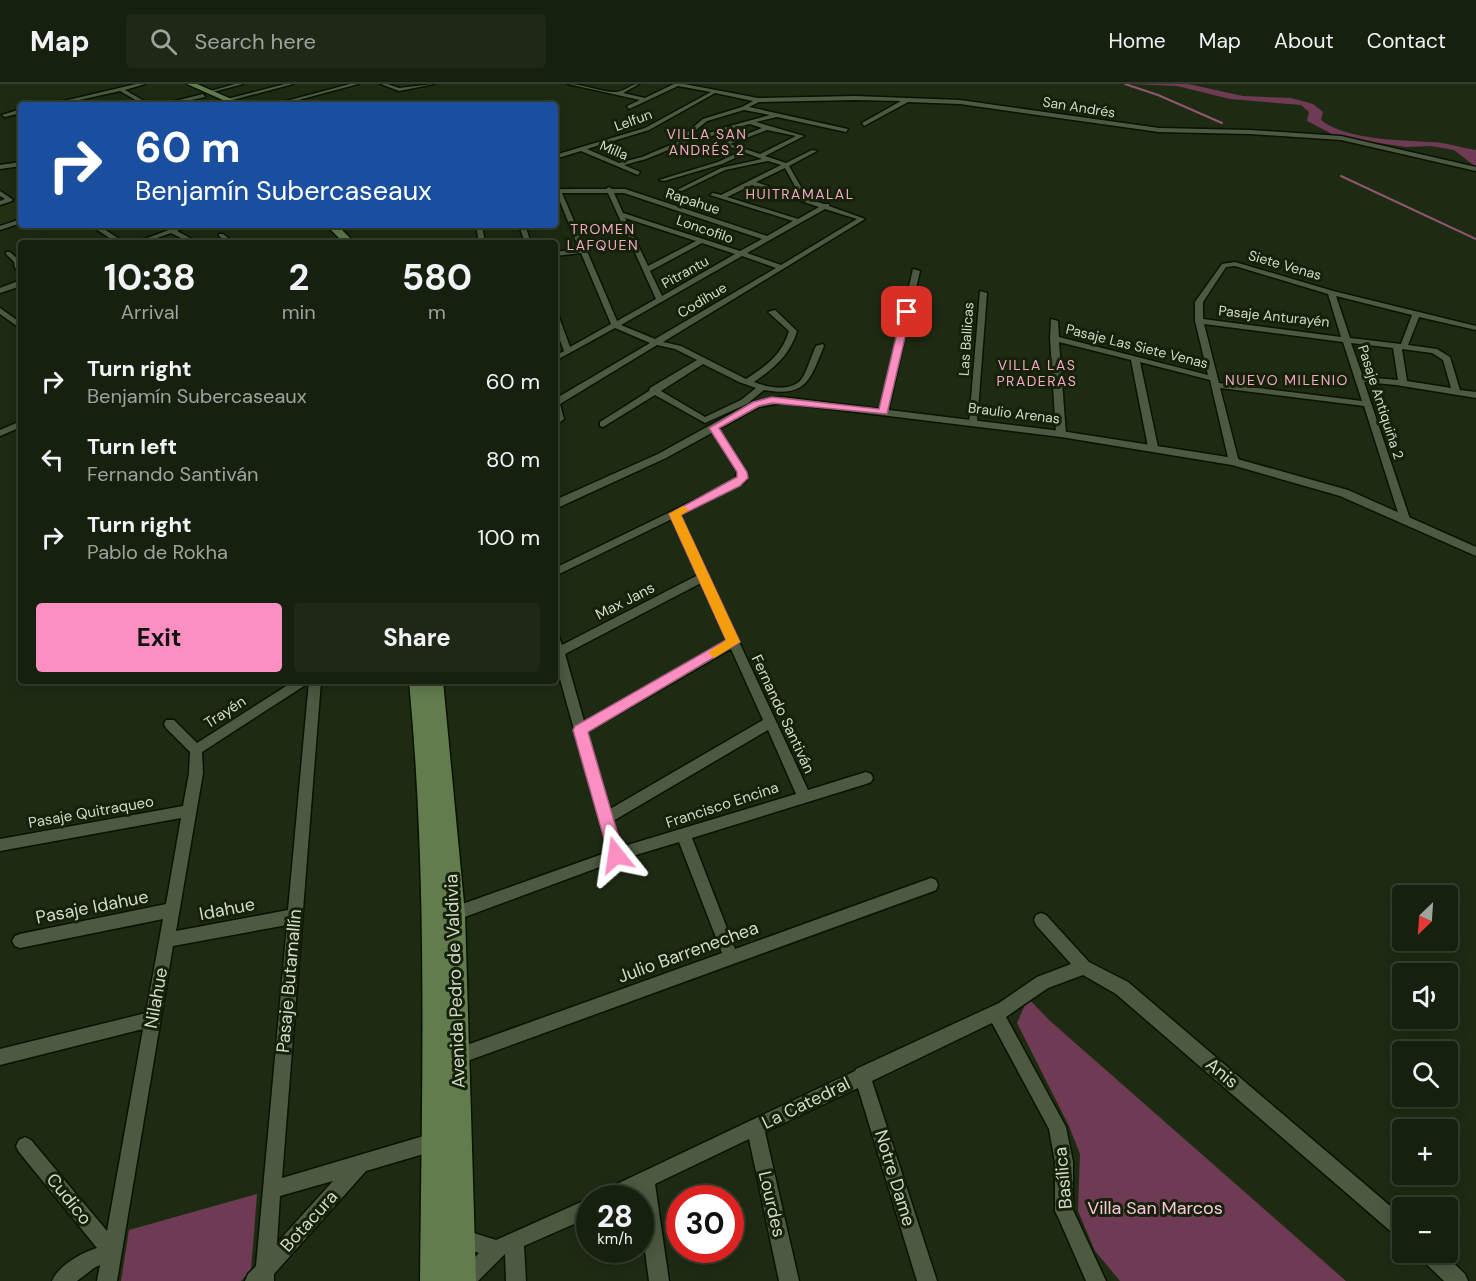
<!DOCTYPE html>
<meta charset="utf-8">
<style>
body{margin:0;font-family:"DM Sans",sans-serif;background:#1f2817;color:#f1f3f6;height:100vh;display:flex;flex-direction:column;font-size:22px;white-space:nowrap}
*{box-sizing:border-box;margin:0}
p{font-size:20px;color:#9ea39e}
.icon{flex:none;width:33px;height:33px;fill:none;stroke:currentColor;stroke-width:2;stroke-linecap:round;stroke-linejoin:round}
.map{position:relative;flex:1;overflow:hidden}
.side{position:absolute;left:18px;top:156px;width:540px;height:444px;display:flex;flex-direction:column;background:#16200e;border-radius:6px;box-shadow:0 3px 15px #0003,0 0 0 2px #353e2e}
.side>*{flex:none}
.top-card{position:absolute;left:18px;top:18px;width:540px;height:126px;border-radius:6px;box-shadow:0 3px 15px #0003,0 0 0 2px #353e2e;background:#1a4fa0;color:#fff;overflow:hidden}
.needle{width:39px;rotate:205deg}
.buttons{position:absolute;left:1392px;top:801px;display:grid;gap:12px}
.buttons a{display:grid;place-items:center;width:66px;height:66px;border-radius:6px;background:#16200e;box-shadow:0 3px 15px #0003,0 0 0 2px #353e2e;font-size:30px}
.speed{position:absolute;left:576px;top:1101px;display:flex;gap:12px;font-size:30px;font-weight:700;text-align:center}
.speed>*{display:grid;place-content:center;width:78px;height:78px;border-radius:50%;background:#16200e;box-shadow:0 3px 15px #0003,0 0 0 2px #353e2e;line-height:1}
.speed small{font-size:15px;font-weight:400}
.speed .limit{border:9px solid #d22;background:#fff;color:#111}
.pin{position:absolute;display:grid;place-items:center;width:51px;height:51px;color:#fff;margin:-26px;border-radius:12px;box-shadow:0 3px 9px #0006}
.me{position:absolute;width:66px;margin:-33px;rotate:345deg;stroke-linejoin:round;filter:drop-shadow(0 0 4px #0008)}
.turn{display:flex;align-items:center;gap:21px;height:126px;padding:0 18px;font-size:27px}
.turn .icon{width:78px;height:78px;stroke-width:2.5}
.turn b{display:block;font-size:42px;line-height:51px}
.eta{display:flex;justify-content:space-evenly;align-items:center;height:102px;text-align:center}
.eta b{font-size:36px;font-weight:700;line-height:42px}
.button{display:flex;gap:12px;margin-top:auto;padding:12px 18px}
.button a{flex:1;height:69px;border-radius:6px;background:#fc8fc2;color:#111;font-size:24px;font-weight:700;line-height:69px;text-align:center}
.button a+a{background:#1f2817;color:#f1f3f6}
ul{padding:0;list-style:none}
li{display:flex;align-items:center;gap:18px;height:78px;padding:0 18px}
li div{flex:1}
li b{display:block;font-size:22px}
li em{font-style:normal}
header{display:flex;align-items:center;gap:36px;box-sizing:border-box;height:84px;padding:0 30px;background:#16200e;border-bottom:2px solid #353e2e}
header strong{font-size:28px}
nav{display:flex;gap:33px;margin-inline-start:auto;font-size:21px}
.search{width:420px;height:54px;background:#1f2817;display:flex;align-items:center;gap:15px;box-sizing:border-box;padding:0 21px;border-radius:6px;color:#9ea39e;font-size:22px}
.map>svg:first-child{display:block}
</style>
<header>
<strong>Map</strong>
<div class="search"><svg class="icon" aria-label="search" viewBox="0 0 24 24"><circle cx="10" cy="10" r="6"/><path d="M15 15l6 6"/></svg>Search here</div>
<nav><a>Home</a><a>Map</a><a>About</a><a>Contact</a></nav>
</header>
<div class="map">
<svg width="1476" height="1197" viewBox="0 0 1476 1197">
<rect width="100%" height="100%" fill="#1e2b13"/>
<path fill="#223213" d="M 21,115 L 21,135 L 0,141 L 0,121 Z"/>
<path fill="#6f3b54" d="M 1132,0 L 1188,0 L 1243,12 L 1291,14 L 1313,20 L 1323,28 L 1321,36 C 1345,56 1400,56 1430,58 C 1445,58 1461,64 1476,66 L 1476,83 L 1454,66 L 1431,62 L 1406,63 L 1338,53 L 1307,37 L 1309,28 L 1301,21 L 1230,15 L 1177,2 Z
M 1028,914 L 1049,936 L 1346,1197 L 1120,1197 L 1095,1167 L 1078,1127 L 1080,1070 L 1069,1042 L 1017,939 Z
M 257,1110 L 251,1186 L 241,1197 L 121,1197 L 129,1146 Z"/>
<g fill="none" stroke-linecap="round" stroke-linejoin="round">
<path stroke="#915772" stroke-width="2" d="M 1125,0 L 1158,11 L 1222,39
M 1341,92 L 1476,155"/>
<defs>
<path id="minor" d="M 136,0 L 145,0 L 125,6 L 151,21 L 144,21 L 120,7 L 57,21 L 47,21 Z
M 235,0 L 243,0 L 209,9 L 207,8 Z
M 285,0 L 293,0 L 218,20 L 215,18 Z
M 350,0 L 358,0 L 280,21 L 271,21 Z
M 381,0 L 387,0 L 399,4 L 434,0 L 399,7 Z
M 568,0 C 584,0 603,9 617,8 C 625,7 631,0 639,0 L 623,9 L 645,14 L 674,0 L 684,0 L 758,14 L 855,12 L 960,16 L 1159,44 L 1250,46 L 1341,52 L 1476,83 L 1476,87 L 1341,56 L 1250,50 L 1159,48 L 960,20 L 908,18 L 864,42 L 862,39 L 901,17 L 855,16 L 759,18 L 749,23 L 848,45 L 846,48 L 777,33 L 756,38 L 804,52 L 765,72 L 786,79 L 812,66 L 817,67 L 789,82 L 808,115 L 824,120 L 829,120 L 829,122 L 865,135 L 663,258 L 681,262 L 746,295 C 766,282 782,271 789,247 L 768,228 L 775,226 L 797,247 C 790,271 774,284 754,298 C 767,303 788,308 800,297 C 806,291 812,270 816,262 L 823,260 L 824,262 C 810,295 807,314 764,306 L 747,320 L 705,339 L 655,311 L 603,343 L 600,342 L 600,338 L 649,307 L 650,304 L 697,276 L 675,265 L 657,261 L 560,320 L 564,335 L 560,338 L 557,337 L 555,333 L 555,315 L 650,259 L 615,244 L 555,277 L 555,272 L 564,267 L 555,243 L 555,231 L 559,233 L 570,263 L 611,240 L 581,169 L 555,172 L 555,168 L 579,165 L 555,105 L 606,105 L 609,103 L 612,105 L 625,105 L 767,152 L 793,137 L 710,111 L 713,109 L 721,111 L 781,81 L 768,77 L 725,86 L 682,107 L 677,106 L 721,84 L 762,75 L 746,69 L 722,80 L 664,97 L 659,96 L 718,78 L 741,67 L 722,60 L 762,44 L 750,40 L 730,45 L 704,55 L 693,56 L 646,75 L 624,81 L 640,88 L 638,91 L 581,67 L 555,75 L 555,71 L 645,44 L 711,8 L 678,2 L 629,25 L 627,22 L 640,16 ZM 715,9 L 753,17 L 742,23 L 703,35 L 685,50 L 687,54 L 642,73 L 619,79 L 587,65 L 649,46 ZM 744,26 L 770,31 L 726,43 L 701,52 L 690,51 L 707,37 ZM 767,46 L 796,52 L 760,70 L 730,60 ZM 785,84 L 801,113 L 756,98 ZM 752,101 L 819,123 L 798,135 L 727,113 ZM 562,109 L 608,109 L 656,215 L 617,237 ZM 614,109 L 624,109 L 762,155 L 740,167 L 623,129 ZM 825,125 L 857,135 L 781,181 L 747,169 ZM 625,134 L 696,157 L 648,182 ZM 702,159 L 735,170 L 662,212 L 650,187 ZM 742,172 L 776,184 L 655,255 L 621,241 ZM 703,280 L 739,298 L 756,304 L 741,316 L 705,333 L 661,307 Z
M 203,10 L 205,13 L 169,21 L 159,21 Z
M 21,25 L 21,29 L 5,33 L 2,31 Z
M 21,78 L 21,82 L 0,85 L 0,81 Z
M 0,107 L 12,115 L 12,117 L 0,121 L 0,117 L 5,115 L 0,112 Z
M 21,135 L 21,139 L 0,146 L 0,142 Z
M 92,141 L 98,141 L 125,159 L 117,159 L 93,143 Z
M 182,141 L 191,141 L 177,147 L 199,159 L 191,159 L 171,149 L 143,159 L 134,159 Z
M 476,141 L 482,141 L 485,159 L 479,159 Z
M 519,141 L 525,141 L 531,159 L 525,159 Z
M 219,150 L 223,150 L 235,159 L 228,159 L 219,152 Z
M 47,155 L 54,159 L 45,158 L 45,156 Z
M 6,168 L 10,168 L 19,176 L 21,188 L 15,184 L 14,178 L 6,170 Z
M 1235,178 L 1333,207 L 1476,242 L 1476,246 L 1419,233 L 1408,261 L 1437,265 L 1450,273 L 1460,306 L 1476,308 L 1476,314 L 1396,301 L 1364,298 L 1410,435 L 1409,437 L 1401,437 L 1400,435 L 1364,322 L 1220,304 L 1239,378 L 1234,381 L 1229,378 L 1210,296 L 1140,278 L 1158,363 L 1153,366 L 1148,363 L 1131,276 L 1059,258 L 1066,350 L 1061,353 L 1056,350 L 1050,254 L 1051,235 L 1058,237 L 1059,253 L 1208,291 L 1195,237 L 1195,218 L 1222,180 ZM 1235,182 L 1328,210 L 1341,253 L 1203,235 L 1203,218 L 1226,183 ZM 1336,212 L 1412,231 L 1401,260 L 1350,254 ZM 1204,240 L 1343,258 L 1362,317 L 1219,299 ZM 1351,259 L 1393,264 L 1398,296 L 1363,293 ZM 1402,265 L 1432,269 L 1443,276 L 1451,304 L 1407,297 Z
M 913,185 L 920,187 L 888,328 L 884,331 L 880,328 Z
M 18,197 L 21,197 L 21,202 L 0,209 L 0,204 Z
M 980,207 L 987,209 L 977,339 L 973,342 L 969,339 Z
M 0,224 L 21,239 L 21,245 L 0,230 Z
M 21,337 L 21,343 L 0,352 L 0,346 Z
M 714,341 L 717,342 L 747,388 L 746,397 L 680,431 L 808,706 L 866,688 L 871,690 L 873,694 L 871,698 L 866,700 L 692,754 L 735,865 L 931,794 L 936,796 L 938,801 L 936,806 L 931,808 L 459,980 L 453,978 L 451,972 L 453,966 L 722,869 L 679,758 L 616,777 L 454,837 L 449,835 L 447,830 L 449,825 L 454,823 L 608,768 L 555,577 L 555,552 L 559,553 L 562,561 L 698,491 L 672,435 L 555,492 L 555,484 L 736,396 L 737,388 L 710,344 ZM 701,499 L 727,557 L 584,637 L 565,570 ZM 731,565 L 763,636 L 610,725 L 587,648 ZM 768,646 L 796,710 L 621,763 L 613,737 Z
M 294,597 L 309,597 L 307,600 L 202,668 L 203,689 L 176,847 L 288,826 L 309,597 L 321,597 L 282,1094 L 437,1048 L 443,1051 L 446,1057 L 443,1063 L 437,1066 L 366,1087 L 274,1190 L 274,1197 L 245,1197 L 248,1190 L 256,1182 L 287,841 L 173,862 L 117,1197 L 97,1197 L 100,1181 L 94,1184 L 77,1197 L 52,1197 C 59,1181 81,1169 97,1164 L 19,1068 L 16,1062 L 19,1056 L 25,1053 L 31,1056 L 107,1147 L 143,945 L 0,981 L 0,965 L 146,929 L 163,835 L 20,864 L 15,862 L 12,857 L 15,852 L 20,850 L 166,820 L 181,734 L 0,767 L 0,755 L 183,722 L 189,689 L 190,668 L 166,644 L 164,640 L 166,636 L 174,636 L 197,659 ZM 333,1097 L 277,1159 L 280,1112 Z
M 1041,829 L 1046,831 L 1089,878 L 1128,898 L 1402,1132 L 1402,1153 L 1395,1151 L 1116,910 L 1083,891 L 1048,904 L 1006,933 L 1066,1043 L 1073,1078 L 1073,1126 L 1106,1197 L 1086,1197 L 1058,1133 L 1055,1127 L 1055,1078 L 1049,1045 L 992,939 L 872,997 L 937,1197 L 917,1197 L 858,1004 L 765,1048 L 799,1197 L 779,1197 L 749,1055 L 655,1100 L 669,1197 L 649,1197 L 640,1130 L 640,1114 L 638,1114 L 638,1108 L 625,1114 L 597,1114 L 600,1108 L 855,987 L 856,985 L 999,919 L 1037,893 L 1071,880 L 1036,841 L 1034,836 L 1036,831 Z
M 590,1114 L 591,1114 L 590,1114 L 590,1133 L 524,1162 L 526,1197 L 506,1197 L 505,1170 L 478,1197 L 455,1197 L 458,1190 L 479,1169 L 454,1161 L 452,1154 L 454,1147 L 461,1145 L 496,1156 Z
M 1419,1168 L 1442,1168 L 1465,1190 L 1468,1197 L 1444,1197 L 1421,1175 Z"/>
<path id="tertiary" d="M 782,313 L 1061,347 L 1234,374 L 1348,406 L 1476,463 L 1476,472 L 1340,412 L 1232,381 L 1061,353 L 782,319 L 759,323 L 666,374 L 555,425 L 555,416 L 658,370 L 752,318 Z"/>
<path id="primary" d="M 187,0 L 197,0 L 245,21 L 234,21 Z
M 326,141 L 337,141 L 355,159 L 344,159 Z
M 409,597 L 443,597 L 465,830 L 476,1197 L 420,1197 C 422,996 428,797 409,597 Z"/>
</defs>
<use href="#minor" stroke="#081300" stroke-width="3"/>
<use href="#tertiary" stroke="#081300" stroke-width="3"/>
<use href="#primary" stroke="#081300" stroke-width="3"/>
<use href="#minor" fill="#4b5a40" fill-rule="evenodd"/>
<use href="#tertiary" fill="#4b5a40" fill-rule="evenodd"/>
<use href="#primary" fill="#627c4e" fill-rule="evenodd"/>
</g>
<path fill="#fc8fc2" stroke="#a45d7e" stroke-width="1.5" d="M 907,225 L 911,228 L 887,330 L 772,319 L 759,322 L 719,344 L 747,388 L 748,394 L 740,402 L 681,431 L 740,558 L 588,648 L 624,771 L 622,776 L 616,778 L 610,776 L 573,646 L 575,642 L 726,556 L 669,430 L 737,393 L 737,388 L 709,344 L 753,318 L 772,313 L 879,325 L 902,228 Z"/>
<path fill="#f59e0b" d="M 683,422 L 689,426 L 681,431 L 740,558 L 714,574 L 708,569 L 726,556 L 669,430 Z"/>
<g text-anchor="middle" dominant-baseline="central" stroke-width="6" stroke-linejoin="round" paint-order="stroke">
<g font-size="14" fill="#d2dbcc" stroke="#152109">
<text transform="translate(1079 23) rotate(9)">San Andrés</text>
<text transform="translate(633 36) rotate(-20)">Lelfun</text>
<text transform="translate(614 66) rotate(23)">Milla</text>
<text transform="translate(693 117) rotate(18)">Rapahue</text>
<text transform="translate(705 145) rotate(19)">Loncofilo</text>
<text transform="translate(1285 181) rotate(16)">Siete Venas</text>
<text transform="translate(685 188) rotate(-29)">Pitrantu</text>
<text transform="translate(702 216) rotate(-31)">Codihue</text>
<text transform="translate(1274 232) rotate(6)">Pasaje Anturayén</text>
<text transform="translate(966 255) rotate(-86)">Las Ballicas</text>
<text transform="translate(1137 262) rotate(14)">Pasaje Las Siete Venas</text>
<text transform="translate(1381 318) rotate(72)">Pasaje Antiquiña 2</text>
<text transform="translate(1014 329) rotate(7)">Braulio Arenas</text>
</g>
<g font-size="14" letter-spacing="1.5" fill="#f5a8ca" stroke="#152109">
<text x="707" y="50">VILLA SAN<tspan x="707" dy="16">ANDRÉS 2</tspan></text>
<text x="800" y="110">HUITRAMALAL</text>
<text x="603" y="145">TROMEN<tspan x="603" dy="16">LAFQUEN</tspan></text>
<text x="1037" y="281">VILLA LAS<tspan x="1037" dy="16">PRADERAS</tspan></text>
<text x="1287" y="296">NUEVO MILENIO</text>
</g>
<g font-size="15" fill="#d2dbcc" stroke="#152109">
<text transform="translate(625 517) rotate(-27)">Max Jans</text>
<text transform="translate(225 628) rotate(-33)">Trayén</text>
<text transform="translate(783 630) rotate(65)">Fernando Santiván</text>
<text transform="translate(722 721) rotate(-18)">Francisco Encina</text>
<text transform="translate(91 728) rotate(-10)">Pasaje Quitraqueo</text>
</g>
<g font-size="18" fill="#d2dbcc" stroke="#152109">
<text transform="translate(92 823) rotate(-11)">Pasaje Idahue</text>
<text transform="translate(227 825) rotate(-11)">Idahue</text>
<text transform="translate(688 868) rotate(-20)">Julio Barrenechea</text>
<text transform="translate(289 897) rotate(-85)">Pasaje Butamallín</text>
<text transform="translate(455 897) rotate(-92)">Avenida Pedro de Valdivia</text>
<text transform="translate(156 914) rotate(-80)">Nilahue</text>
<text transform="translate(1222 989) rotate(40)">Anis</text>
<text transform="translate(806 1019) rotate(-26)">La Catedral</text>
<text transform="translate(895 1094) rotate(73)">Notre Dame</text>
<text transform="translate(1063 1094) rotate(-95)">Basílica</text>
<text transform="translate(69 1115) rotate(51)">Cudico</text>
<text transform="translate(772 1120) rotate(77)">Lourdes</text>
<text transform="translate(309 1137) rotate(-48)">Botacura</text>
</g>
<g font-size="18" fill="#fcc6dd" stroke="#152109">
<text x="1155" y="1124">Villa San Marcos</text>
</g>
</g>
</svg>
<div class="buttons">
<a><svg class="needle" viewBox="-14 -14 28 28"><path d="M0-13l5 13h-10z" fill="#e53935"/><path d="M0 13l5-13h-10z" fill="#9ea39e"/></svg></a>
<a><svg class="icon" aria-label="sound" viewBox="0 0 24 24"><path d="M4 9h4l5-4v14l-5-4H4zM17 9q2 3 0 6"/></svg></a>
<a><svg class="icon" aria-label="search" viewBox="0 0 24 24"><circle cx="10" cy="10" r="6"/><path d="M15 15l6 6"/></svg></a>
<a>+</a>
<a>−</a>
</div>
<div class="speed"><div>28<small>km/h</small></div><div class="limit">30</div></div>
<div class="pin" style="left:907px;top:228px;background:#d93025"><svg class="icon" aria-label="arrive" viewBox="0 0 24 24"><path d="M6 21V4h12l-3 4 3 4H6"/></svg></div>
<svg class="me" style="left:616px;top:771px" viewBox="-20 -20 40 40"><path d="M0-17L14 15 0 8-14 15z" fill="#fc8fc2" stroke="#fff" stroke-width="4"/></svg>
<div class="top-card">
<div class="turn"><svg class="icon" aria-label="right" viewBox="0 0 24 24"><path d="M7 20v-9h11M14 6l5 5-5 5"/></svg><div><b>60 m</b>Benjamín Subercaseaux</div></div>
</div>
<section class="side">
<div class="eta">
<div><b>10:38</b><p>Arrival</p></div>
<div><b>2</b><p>min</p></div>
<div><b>580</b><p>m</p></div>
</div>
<ul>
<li><svg class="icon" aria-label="right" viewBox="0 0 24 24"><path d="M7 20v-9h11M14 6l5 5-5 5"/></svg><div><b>Turn right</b><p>Benjamín Subercaseaux</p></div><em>60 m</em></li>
<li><svg class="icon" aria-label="left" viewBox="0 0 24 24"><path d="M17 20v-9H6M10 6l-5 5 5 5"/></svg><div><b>Turn left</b><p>Fernando Santiván</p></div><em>80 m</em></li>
<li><svg class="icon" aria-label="right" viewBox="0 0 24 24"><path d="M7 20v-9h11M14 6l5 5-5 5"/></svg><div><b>Turn right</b><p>Pablo de Rokha</p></div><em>100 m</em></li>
</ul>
<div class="button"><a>Exit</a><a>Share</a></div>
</section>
</div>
